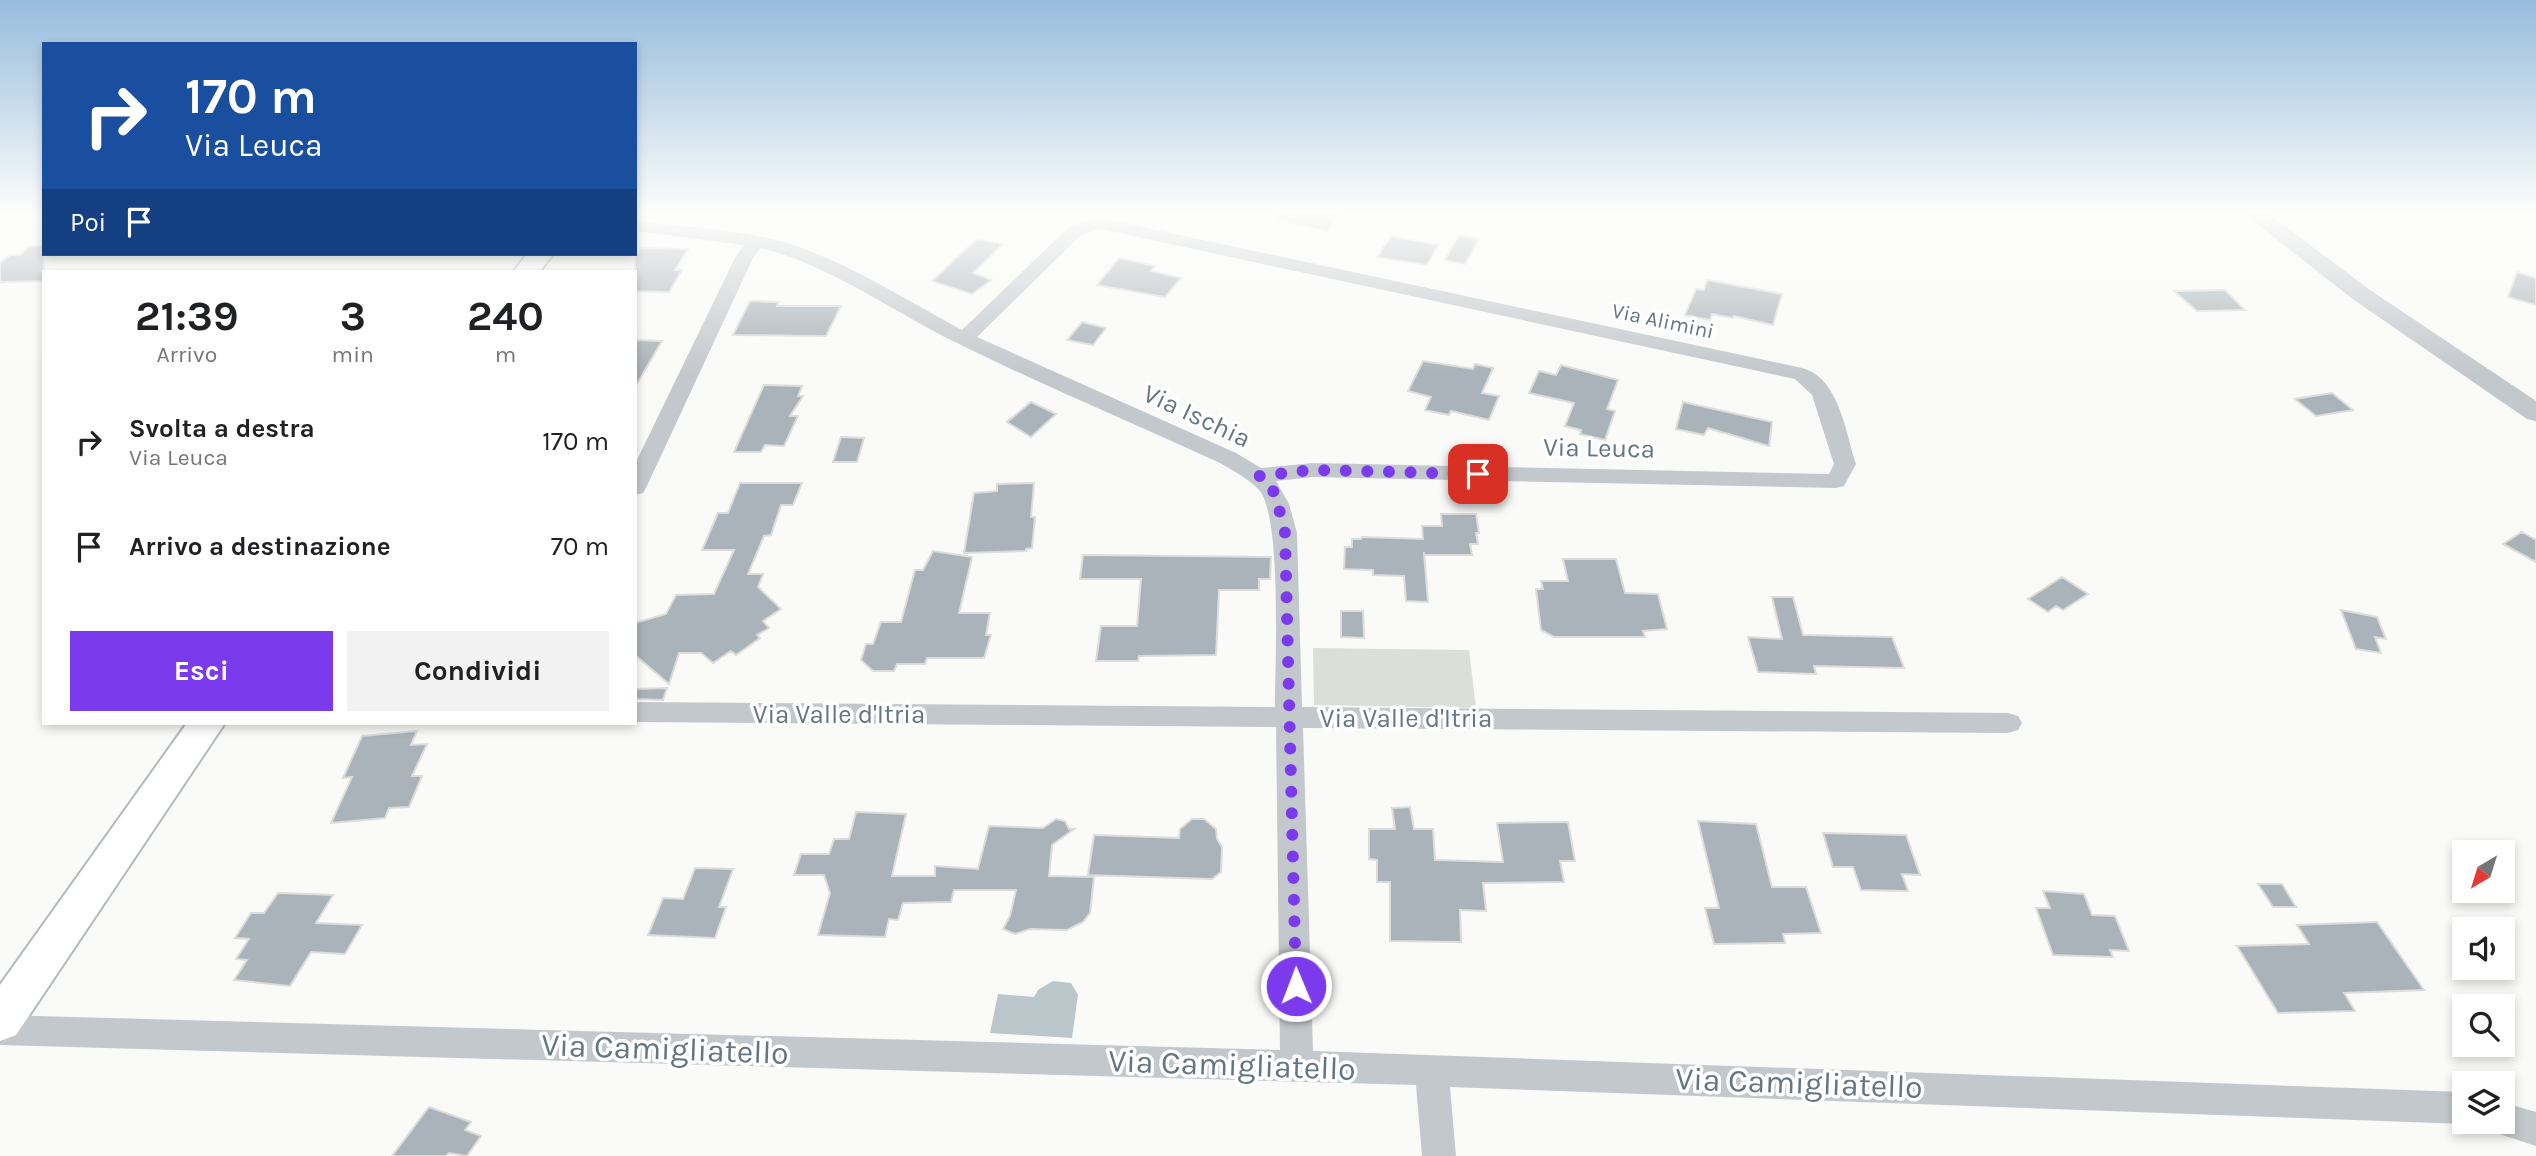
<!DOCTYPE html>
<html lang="it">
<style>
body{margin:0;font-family:Karla,sans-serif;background:#f2f2f2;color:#202124;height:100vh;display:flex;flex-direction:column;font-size:26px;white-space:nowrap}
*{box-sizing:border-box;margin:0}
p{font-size:23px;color:#757577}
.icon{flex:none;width:38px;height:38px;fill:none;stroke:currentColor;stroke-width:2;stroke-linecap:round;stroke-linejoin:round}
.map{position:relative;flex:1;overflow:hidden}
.sheet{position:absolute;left:42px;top:270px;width:595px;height:455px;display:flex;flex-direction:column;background:#fff;border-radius:0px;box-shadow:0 4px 10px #0003}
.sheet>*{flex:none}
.top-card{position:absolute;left:42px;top:42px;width:595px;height:214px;border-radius:0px;box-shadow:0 4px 10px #0003;background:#1a4fa0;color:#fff;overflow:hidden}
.needle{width:46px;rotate:218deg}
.controls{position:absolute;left:2452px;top:840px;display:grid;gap:14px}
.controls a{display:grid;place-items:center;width:63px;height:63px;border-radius:0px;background:#fff;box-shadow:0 4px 10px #0003;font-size:35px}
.pin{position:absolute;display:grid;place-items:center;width:60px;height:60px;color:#fff;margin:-30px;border-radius:14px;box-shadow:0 4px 10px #0006}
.me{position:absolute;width:77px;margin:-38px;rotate:359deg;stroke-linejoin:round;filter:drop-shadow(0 0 5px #0008)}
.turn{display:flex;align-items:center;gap:24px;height:147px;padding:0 28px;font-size:32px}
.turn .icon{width:91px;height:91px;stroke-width:2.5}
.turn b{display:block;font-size:49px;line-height:60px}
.then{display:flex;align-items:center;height:66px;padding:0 28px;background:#0003;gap:14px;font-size:26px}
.eta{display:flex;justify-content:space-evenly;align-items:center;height:119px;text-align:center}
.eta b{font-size:42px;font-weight:700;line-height:49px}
.primary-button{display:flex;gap:14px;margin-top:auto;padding:14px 28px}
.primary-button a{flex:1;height:80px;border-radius:0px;background:#7c3aed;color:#fff;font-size:28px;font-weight:700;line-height:80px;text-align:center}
.primary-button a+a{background:#f2f2f2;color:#202124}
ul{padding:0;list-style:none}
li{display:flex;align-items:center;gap:21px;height:105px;padding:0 28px}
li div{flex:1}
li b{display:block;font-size:26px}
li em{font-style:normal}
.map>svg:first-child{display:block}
</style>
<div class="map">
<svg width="2536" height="1156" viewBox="0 0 2536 1156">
<rect width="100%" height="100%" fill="#fafaf8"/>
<path fill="#dadfd7" d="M 1313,648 L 1469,650 L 1476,708 L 1314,705 Z"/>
<path fill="#bbc7cb" d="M 1053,981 L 1071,983 L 1078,995 L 1072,1038 L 990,1033 L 998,994 L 1034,997 L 1038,990 Z"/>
<path fill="#aab3b9" stroke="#dcdcda" stroke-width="2" d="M 1277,212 L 1342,212 L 1327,231 L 1276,220 Z
M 1459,235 L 1479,239 L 1465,264 L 1445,260 Z
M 1391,236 L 1438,245 L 1427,265 L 1377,257 Z
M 977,239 L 1003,244 L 973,273 L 991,280 L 972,294 L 932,281 Z
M 30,246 L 44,246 L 44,281 L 0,282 L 0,263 L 10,255 L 20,255 Z
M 641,248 L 688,249 L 675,270 L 682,270 L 669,292 L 635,291 L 635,257 Z
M 1119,258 L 1155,266 L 1151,271 L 1181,278 L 1165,297 L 1097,285 Z
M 2517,272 L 2536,278 L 2536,305 L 2508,297 Z
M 1707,280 L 1782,294 L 1773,325 L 1734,316 L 1733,318 L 1712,314 L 1710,320 L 1685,315 L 1696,289 L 1704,290 Z
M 2225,290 L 2245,310 L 2197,311 L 2174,291 Z
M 750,301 L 779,302 L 777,306 L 841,306 L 826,336 L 733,335 Z
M 1082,322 L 1106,328 L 1093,345 L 1067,340 Z
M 635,340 L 662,341 L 635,387 Z
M 1423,361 L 1473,369 L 1475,364 L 1493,368 L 1482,393 L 1499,396 L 1489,420 L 1451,411 L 1449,415 L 1425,410 L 1431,397 L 1408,391 Z
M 1561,365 L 1618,380 L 1607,409 L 1615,411 L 1605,440 L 1580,434 L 1581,430 L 1565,426 L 1574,403 L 1529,393 L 1539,371 L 1556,375 Z
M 764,385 L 802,386 L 798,396 L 803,396 L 790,416 L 798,416 L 784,446 L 765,445 L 761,452 L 734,452 Z
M 2332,393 L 2353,410 L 2316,416 L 2295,399 Z
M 1031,402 L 1056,414 L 1031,437 L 1007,422 Z
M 1683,402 L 1772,422 L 1769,446 L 1708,428 L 1704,435 L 1676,429 Z
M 841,437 L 864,438 L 857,462 L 833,462 Z
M 740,483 L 802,483 L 793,505 L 781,505 L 771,535 L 764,536 L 748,574 L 763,574 L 758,587 L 781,609 L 763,621 L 769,628 L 757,635 L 760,638 L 736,655 L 731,651 L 713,663 L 701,653 L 679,653 L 669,684 L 635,655 L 635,623 L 666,614 L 676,595 L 714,594 L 734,550 L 702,550 L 718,513 L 728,513 Z
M 1034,483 L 1031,517 L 1035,517 L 1032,548 L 1026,549 L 1026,551 L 964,553 L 974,493 L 997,491 L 997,484 Z
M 1441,514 L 1476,514 L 1479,533 L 1476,533 L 1478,544 L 1470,544 L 1472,555 L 1424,555 L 1424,552 L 1428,602 L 1406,601 L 1404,576 L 1373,575 L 1373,570 L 1344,569 L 1345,547 L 1352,547 L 1352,539 L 1361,539 L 1362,537 L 1423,539 L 1422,526 L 1442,526 Z
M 2522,532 L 2536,540 L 2536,562 L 2503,544 Z
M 933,551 L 972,557 L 959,613 L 990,613 L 986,635 L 991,635 L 984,658 L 927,658 L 925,664 L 897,664 L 894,671 L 873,671 L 861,660 L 866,644 L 873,644 L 881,622 L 901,622 L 915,570 L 923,570 Z
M 1083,555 L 1271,557 L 1270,579 L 1259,579 L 1259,590 L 1219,590 L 1216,655 L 1139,656 L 1138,661 L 1096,661 L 1101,626 L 1137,626 L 1141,579 L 1080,579 Z
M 1563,559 L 1616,559 L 1625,593 L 1658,594 L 1667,629 L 1643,631 L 1645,637 L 1554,637 L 1541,630 L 1536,589 L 1543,589 L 1541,581 L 1568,581 Z
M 2062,577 L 2088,594 L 2063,610 L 2056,606 L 2048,612 L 2028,599 Z
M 1772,597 L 1793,597 L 1803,635 L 1892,637 L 1904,668 L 1814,666 L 1816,674 L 1758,672 L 1748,637 L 1782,639 Z
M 2341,610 L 2377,617 L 2386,639 L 2375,637 L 2381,653 L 2356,649 Z
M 1341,611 L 1363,611 L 1364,638 L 1341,637 Z
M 667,688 L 663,700 L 635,699 L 635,689 Z
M 417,731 L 411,745 L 427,744 L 412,776 L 422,776 L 409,807 L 389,808 L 385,818 L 331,823 L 352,777 L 343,778 L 362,736 Z
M 1410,807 L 1414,829 L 1433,829 L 1435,860 L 1503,862 L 1497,823 L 1568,822 L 1575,861 L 1560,861 L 1564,882 L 1483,883 L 1486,911 L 1460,910 L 1461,942 L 1390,941 L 1390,882 L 1377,882 L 1377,860 L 1369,859 L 1369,829 L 1395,829 L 1392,808 Z
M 856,812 L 906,814 L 892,876 L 935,876 L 935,866 L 978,869 L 989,826 L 1043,828 L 1056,819 L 1065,821 L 1069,829 L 1074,829 L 1052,845 L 1049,876 L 1094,877 L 1090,913 L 1083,922 L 1067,930 L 1030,929 L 1015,934 L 1003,929 L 1010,916 L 1016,890 L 954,890 L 951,902 L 903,903 L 898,920 L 889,919 L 885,937 L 818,935 L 830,893 L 824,875 L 794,875 L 801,854 L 829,854 L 834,839 L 849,839 Z
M 1192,819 L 1204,819 L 1216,829 L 1217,839 L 1222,847 L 1221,872 L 1212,879 L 1088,875 L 1094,835 L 1179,838 L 1180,829 Z
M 1698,821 L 1756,824 L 1772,887 L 1806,887 L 1821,933 L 1783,934 L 1785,943 L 1714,944 L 1705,908 L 1719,908 Z
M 1823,833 L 1906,835 L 1920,875 L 1902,874 L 1908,891 L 1861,890 L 1853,867 L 1833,867 Z
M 695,868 L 733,869 L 719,907 L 726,907 L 715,938 L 648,935 L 663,898 L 683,899 Z
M 2258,884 L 2282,884 L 2296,907 L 2273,907 Z
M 2043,891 L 2084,894 L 2092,915 L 2115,916 L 2129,951 L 2110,950 L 2113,957 L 2053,955 L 2036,908 L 2050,908 Z
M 278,893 L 333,895 L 316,923 L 362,925 L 345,954 L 311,952 L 290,986 L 234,980 L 247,960 L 236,959 L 249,939 L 235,938 L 251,913 L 264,913 Z
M 2377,922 L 2424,990 L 2344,993 L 2355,1011 L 2278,1013 L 2237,946 L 2309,944 L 2297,925 Z
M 429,1107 L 471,1122 L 465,1130 L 481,1136 L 467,1156 L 449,1153 L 446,1156 L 392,1156 Z"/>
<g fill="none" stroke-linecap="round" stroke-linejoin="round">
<defs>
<path id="secondary" d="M 527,254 L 553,254 L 540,271 L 514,271 Z
M 187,723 L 225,723 L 16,1035 L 0,1041 L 0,985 Z"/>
</defs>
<use href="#secondary" stroke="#b3babf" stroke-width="4"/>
<path fill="#c3c8cc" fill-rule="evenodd" d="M 1100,218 L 1802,368 C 1839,377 1846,434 1856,464 L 1844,486 L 1836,488 L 1313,477 L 1276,481 L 1289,504 L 1297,533 L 1302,707 L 2008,713 L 2018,716 L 2022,723 L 2018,730 L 2008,733 L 1303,728 L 1313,1051 L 2464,1092 L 2464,1122 L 2471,1122 L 2464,1124 L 1450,1087 L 1456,1156 L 1422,1156 L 1416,1085 L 0,1045 L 0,1015 L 1280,1050 L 1276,727 L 635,722 L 635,702 L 1275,707 C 1275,664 1282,521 1260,491 C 1250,479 1233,471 1220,463 C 1133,423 1044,386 957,343 C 893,312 830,265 761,248 L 753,258 L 646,488 L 643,493 L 635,495 L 635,464 L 735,258 L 744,245 L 635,231 L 635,221 C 684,227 736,229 784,242 C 842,259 908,301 962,330 L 1069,227 ZM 1101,229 L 1795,379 L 1812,395 L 1834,464 L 1829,474 L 1313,463 L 1261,468 L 1236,453 L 977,337 L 1081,235 Z
M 2502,1102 L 2536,1112 L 2536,1146 L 2490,1131 L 2486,1122 L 2502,1122 Z"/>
<path fill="#c3c8cc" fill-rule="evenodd" d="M 2242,212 L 2266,212 L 2370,290 L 2536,401 L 2536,421 L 2527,419 L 2354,300 Z"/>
<use href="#secondary" fill="#fff" fill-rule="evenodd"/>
</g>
<linearGradient id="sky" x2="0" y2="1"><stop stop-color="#96bcdc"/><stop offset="0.57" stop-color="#fdfdfc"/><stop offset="1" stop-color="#fdfdfc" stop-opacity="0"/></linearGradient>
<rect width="2536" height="373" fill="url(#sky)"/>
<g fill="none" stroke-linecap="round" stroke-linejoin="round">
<path stroke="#7c3aed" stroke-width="12" stroke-dasharray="0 21.6" d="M 1296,986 L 1285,533 L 1275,493 L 1259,476 L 1312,470 L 1478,474"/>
</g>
<g text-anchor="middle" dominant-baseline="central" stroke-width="7" stroke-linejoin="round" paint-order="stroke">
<g font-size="21" fill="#657683" stroke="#fff">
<text transform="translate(1663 321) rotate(12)">Via Alimini</text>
</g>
<g font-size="26" fill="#657683" stroke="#fff">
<text transform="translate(1197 416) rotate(25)">Via Ischia</text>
<text transform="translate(1599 448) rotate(1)">Via Leuca</text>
<text x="839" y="714">Via Valle d'Itria</text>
<text x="1406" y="718">Via Valle d'Itria</text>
</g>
<g font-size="32" fill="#657683" stroke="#fff">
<text transform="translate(665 1049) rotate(2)">Via Camigliatello</text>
<text transform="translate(1232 1065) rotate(2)">Via Camigliatello</text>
<text transform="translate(1799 1083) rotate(2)">Via Camigliatello</text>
</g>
</g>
</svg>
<div class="controls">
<a><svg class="needle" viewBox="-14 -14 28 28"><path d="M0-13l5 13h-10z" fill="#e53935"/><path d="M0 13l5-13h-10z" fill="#757577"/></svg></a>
<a><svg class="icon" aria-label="sound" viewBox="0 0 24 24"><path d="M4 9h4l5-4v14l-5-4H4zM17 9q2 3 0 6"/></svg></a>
<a><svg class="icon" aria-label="search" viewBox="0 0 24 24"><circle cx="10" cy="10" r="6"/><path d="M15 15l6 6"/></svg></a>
<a><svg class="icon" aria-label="layers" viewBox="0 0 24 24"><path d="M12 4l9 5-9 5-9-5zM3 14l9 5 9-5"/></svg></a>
</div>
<div class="pin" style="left:1478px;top:474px;background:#d93025"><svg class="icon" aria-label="arrive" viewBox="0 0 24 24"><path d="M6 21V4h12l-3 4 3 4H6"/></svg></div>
<svg class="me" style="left:1296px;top:986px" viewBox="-20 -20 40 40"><circle r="17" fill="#7c3aed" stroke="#fff" stroke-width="3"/><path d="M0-11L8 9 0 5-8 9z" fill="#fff"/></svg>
<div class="top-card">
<div class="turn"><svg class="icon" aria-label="right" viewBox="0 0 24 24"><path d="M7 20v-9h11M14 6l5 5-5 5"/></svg><div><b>170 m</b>Via Leuca</div></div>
<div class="then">Poi<svg class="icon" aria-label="arrive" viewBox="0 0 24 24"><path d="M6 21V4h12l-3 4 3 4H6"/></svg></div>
</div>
<section class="sheet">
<div class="eta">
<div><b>21:39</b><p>Arrivo</p></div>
<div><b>3</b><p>min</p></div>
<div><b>240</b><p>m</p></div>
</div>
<ul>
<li><svg class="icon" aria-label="right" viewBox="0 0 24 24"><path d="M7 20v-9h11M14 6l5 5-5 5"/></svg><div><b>Svolta a destra</b><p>Via Leuca</p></div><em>170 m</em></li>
<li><svg class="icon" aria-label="arrive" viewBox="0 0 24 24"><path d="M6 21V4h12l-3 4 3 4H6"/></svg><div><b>Arrivo a destinazione</b></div><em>70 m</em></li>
</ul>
<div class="primary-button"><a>Esci</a><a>Condividi</a></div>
</section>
</div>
